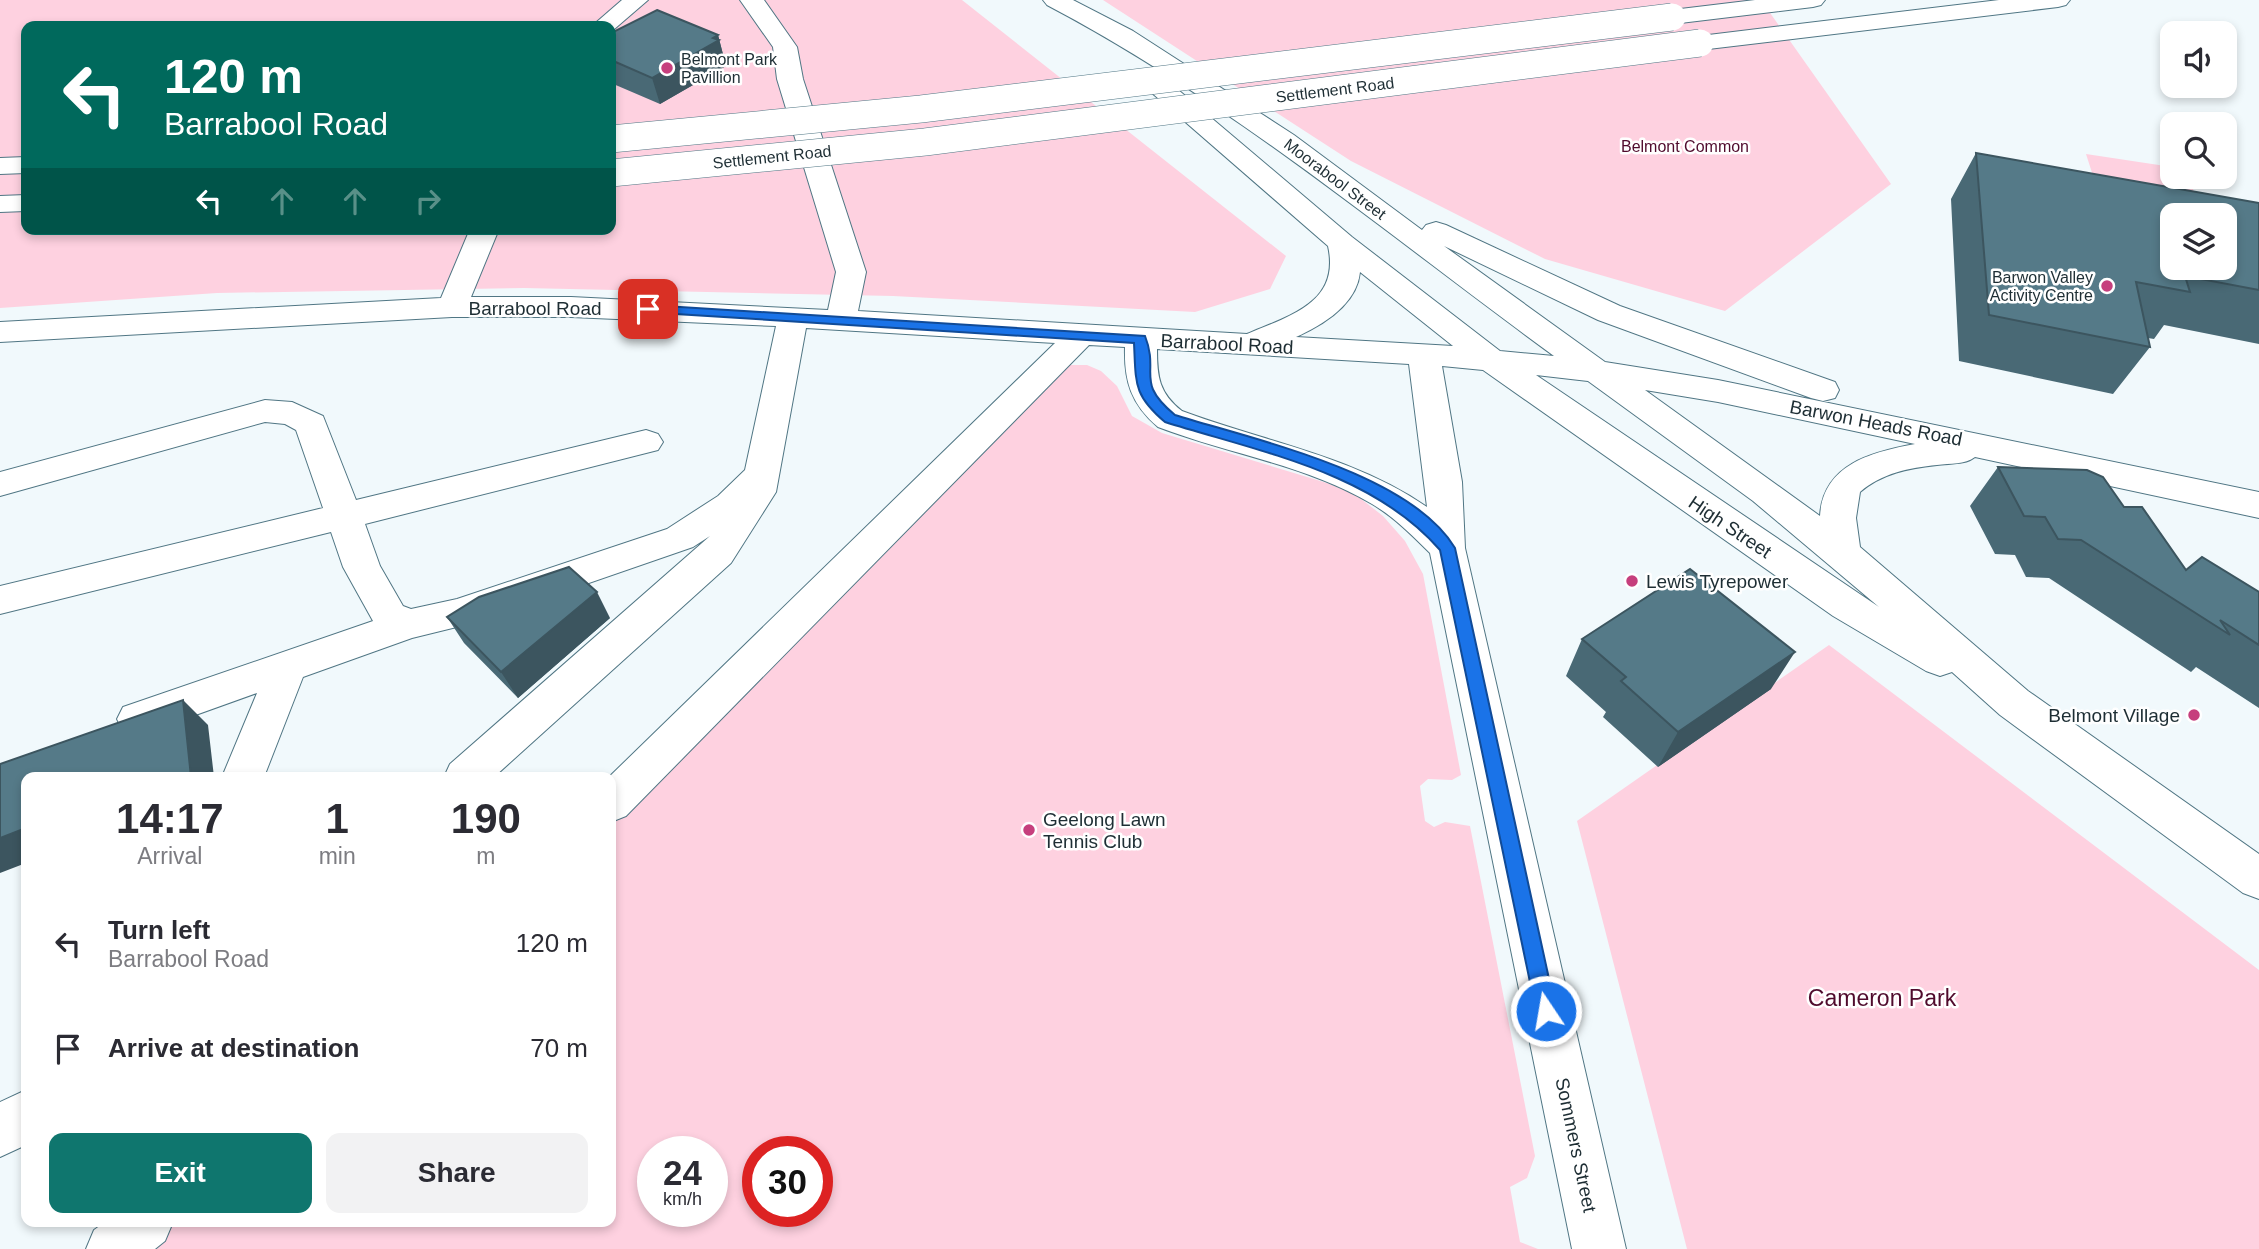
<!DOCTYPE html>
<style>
body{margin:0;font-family:Arial,sans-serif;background:#f2f2f3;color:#2b2b33;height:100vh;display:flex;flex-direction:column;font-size:26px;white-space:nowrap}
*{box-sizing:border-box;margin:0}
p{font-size:23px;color:#7c7c81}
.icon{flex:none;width:38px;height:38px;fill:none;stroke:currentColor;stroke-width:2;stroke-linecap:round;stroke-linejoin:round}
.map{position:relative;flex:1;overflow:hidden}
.side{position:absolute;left:21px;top:772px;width:595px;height:455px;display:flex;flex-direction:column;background:#fff;border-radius:14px;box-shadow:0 4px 10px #0003}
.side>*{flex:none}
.hud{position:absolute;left:21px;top:21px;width:595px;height:214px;border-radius:14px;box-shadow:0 4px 10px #0003;background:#00695c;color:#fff;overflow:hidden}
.controls{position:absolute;left:2160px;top:21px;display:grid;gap:14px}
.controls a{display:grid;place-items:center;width:77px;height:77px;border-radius:14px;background:#fff;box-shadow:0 4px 10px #0003;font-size:35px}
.speed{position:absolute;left:637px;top:1136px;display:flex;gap:14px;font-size:35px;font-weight:700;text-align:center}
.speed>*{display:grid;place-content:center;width:91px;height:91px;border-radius:50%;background:#fff;box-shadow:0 4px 10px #0003;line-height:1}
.speed small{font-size:18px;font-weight:400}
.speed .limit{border:10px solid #d22;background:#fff;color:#111}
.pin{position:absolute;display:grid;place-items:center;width:60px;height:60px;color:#fff;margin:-30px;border-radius:14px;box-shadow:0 4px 10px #0006}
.me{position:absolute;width:77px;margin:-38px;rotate:348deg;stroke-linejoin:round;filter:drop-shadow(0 0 5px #0008)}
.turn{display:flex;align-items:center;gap:24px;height:147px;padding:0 28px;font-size:32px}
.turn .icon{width:91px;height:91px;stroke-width:2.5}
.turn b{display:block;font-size:49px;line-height:60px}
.lanes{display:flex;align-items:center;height:66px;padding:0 28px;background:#0003;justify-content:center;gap:35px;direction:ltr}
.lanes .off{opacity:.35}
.eta{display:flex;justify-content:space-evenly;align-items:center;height:119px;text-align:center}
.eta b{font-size:42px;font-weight:700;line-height:49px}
.button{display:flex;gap:14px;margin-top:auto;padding:14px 28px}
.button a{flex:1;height:80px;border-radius:14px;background:#0f766e;color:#fff;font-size:28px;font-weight:700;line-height:80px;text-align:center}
.button a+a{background:#f2f2f3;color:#2b2b33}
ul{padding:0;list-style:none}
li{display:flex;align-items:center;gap:21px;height:105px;padding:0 28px}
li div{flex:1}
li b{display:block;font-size:26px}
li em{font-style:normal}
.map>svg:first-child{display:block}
</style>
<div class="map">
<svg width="2259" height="1249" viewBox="0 0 2259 1249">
<rect width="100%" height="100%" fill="#f1f9fc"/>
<path fill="#fed1e0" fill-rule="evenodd" d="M 0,0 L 962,0 L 1286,256 L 1270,289 L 1195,312 L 893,296 L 524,288 L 217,293 L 0,308 ZM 26,26 L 611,26 L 611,229 L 26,229 Z
M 1103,0 L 1761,0 L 1891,184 L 1725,311 L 1545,259 L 1351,161 Z
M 2086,154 L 2172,167 L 2172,177 L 2189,177 L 2196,198 L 2095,182 Z
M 1069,365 L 1087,365 L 1101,371 L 1117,386 L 1132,416 L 1162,433 L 1327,483 L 1356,495 L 1383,516 L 1405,541 L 1423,574 L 1461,775 L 1452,780 L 1428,779 L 1420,786 L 1425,821 L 1434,827 L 1445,822 L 1470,826 L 1535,1156 L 1527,1178 L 1510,1187 L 1520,1242 L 1538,1249 L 133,1249 L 166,1222 L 611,1222 L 611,818 L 1057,373 ZM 653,1152 L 712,1152 L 712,1211 L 653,1211 ZM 758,1152 L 817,1152 L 817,1211 L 758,1211 Z
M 1829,645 L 2259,970 L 2259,1249 L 1687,1249 L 1577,821 Z"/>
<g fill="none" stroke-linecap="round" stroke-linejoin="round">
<defs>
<path id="minor" d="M 622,0 L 648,0 L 612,31 L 611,26 L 592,26 Z
M 740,0 L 764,0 L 797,47 L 803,79 L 866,272 L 858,311 L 1247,334 C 1289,316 1341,303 1328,246 L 1152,93 L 1148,88 L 1152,83 L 1170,83 L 1352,237 L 1500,351 L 1554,356 C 1388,235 1230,101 1047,5 L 1043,0 L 1073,0 L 1133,31 L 1294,135 L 1422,230 L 1426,225 L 1436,222 L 1446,225 L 1620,306 L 1835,382 L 1839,390 L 1835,398 L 1823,401 L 1811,398 L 1598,320 L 1444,246 L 1605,362 L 1718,380 L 2259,492 L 2259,518 L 1975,457 C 1965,465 1950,463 1937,465 C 1909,468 1882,473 1860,492 L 1856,518 L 1860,547 L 2028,691 L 2259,854 L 2259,899 L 2243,893 L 2000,715 L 1952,672 L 1940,676 L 1926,671 L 1833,616 L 1483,370 L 1442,366 L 1462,482 L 1465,548 L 1626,1249 L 1572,1249 L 1430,553 C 1412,535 1394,517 1372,504 C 1307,465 1228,454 1158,427 C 1131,404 1124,381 1125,347 L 1089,345 L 626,816 L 611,822 L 609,777 L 1055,343 L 806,328 L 776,492 L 731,563 L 494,777 L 444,777 L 450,764 L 710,536 L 693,547 L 473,623 L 412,638 L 303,677 L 264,777 L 222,777 L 257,693 L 137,736 L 123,731 L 117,719 L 123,707 L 373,621 L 343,567 L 331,532 L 0,614 L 0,586 L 323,508 L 296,430 L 285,424 L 265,422 L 0,496 L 0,472 L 265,400 L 292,402 L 323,416 L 356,500 L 646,430 L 658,434 L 663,442 L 658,450 L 365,524 L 380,566 L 403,606 L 411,609 L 457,599 L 667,529 L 718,496 L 745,470 L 776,326 L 571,317 L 452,317 L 0,342 L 0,322 L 441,298 L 470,229 L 499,229 L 471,297 L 571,297 L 828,310 L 836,272 L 777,79 L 773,47 ZM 1360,272 L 1453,346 L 1296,337 C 1323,325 1357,304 1360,272 ZM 1157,349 L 1409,364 L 1427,507 C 1353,456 1265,442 1182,411 C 1159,393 1157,377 1157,349 ZM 1536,375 L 1588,381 L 1753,501 L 1879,607 ZM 1645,390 L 1718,402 L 1915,444 C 1872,452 1823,464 1820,516 Z
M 26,1090 L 26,1145 L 0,1157 L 0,1102 Z
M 105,1222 L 173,1222 L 165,1241 L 155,1249 L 86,1249 L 94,1230 Z"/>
<path id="highway" d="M 1755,0 L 1825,0 L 1821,5 L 1813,7 L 1672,24 L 1664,22 L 1660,17 L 1664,12 L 1672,10 Z
M 1999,0 L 2070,0 L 2066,5 L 2058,7 L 1700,50 L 1691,48 L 1688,43 L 1691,38 L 1700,36 Z
M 26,157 L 26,173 L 0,174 L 0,158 Z
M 26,195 L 26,211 L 0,212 L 0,196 Z"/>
</defs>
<use href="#minor" stroke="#507684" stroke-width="2"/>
<use href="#highway" stroke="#507684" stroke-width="2"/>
<use href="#minor" fill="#fff" fill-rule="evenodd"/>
<use href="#highway" fill="#fff" fill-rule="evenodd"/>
<defs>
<path id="highway-bridge" d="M 611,139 L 921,109 L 1672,17
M 611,173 L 925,142 L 1700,43"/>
</defs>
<use href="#highway-bridge" stroke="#507684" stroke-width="28" stroke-linecap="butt"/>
<use href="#highway-bridge" stroke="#fff" stroke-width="27"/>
</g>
<path fill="#496975" d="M 611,33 L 718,35 L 726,66 L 660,104 L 611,83 Z
M 1976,153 L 2259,203 L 2259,344 L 2164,325 L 2154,339 L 2148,338 L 2150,347 L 2113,394 L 1959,361 L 1951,199 Z
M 1998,467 L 2124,507 L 2186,570 L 2259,592 L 2259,708 L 2196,667 L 2191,672 L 2049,578 L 2026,577 L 2015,555 L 1995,554 L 1970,506 Z
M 447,617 L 610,618 L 518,698 L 464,643 Z
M 1582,639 L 1771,689 L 1658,767 L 1603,717 L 1606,712 L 1566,676 Z"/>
<path fill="#3c555f" d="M 718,35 L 726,66 L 660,104 L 652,78 Z
M 597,592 L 610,618 L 518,698 L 501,672 Z
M 1795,652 L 1771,689 L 1658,767 L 1678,732 Z
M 183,700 L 208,725 L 214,777 L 191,777 Z
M 26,828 L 26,863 L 0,873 L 0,838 Z"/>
<path fill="#557a88" stroke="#3c555f" stroke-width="2" fill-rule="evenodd" d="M 657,10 L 718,35 L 713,38 L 719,40 L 652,78 L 611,60 L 611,33 Z
M 1976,153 L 2259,203 L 2259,290 L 2185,276 L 2190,292 L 2136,282 L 2150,347 L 1989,315 ZM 2172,215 L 2224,215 L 2224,268 L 2172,268 Z
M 1998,467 L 2087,470 L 2103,477 L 2124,507 L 2142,507 L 2186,570 L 2202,557 L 2259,592 L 2259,645 L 2220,620 L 2230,635 L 2081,540 L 2058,539 L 2045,517 L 2024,516 Z
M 569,567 L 597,592 L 501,672 L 447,617 L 479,597 Z
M 1690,569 L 1795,652 L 1678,732 L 1621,681 L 1626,677 L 1582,639 Z
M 183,700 L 191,777 L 26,777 L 26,828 L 0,838 L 0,764 Z"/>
<path fill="#1a73e8" stroke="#114b97" stroke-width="2" d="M 648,305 L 1145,336 C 1160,374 1134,381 1175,415 C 1255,440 1410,473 1455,548 L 1556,1011 L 1553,1018 L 1546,1021 L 1539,1018 L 1536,1011 L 1440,550 C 1372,472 1260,452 1165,422 C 1133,395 1136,383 1134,343 L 644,312 L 644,306 Z"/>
<g fill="#c63f7d" stroke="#fff" stroke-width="2.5">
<circle cx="667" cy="68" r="7"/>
<circle cx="2107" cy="286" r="7"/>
<circle cx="1632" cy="581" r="7"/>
<circle cx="2194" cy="715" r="7"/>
<circle cx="1029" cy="830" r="7"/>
</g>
<g text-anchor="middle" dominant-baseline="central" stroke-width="5" stroke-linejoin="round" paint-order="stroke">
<g font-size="16" fill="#1e2e34" stroke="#fff" text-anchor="start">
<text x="681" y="59">Belmont Park<tspan x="681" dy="18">Pavillion</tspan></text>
<text x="2093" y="277" text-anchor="end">Barwon Valley<tspan x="2093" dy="18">Activity Centre</tspan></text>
</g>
<g font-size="16" fill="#1e2e34" stroke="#fff">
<text transform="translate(1335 90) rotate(-7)">Settlement Road</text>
<text transform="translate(772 157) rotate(-6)">Settlement Road</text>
<text transform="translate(1335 179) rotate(37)">Moorabool Street</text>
</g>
<g font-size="16" fill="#500b2d" stroke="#fff">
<text x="1685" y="146">Belmont Common</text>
</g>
<g font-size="19" fill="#1e2e34" stroke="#fff">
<text x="535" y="308">Barrabool Road</text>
<text transform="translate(1227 344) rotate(3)">Barrabool Road</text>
<text transform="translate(1876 423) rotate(11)">Barwon Heads Road</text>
<text transform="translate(1730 527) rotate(34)">High Street</text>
<text transform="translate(1576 1145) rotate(78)">Sommers Street</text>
</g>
<g font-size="19" fill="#1e2e34" stroke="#fff" text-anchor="start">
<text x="1646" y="581">Lewis Tyrepower</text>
<text x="2180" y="715" text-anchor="end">Belmont Village</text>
<text x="1043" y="819">Geelong Lawn<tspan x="1043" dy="22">Tennis Club</tspan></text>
</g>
<g font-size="23" fill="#500b2d" stroke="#fff">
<text x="1882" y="998">Cameron Park</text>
</g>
</g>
</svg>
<div class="controls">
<a><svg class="icon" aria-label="sound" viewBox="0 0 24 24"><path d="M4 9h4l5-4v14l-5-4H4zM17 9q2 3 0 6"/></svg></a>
<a><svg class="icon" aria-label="search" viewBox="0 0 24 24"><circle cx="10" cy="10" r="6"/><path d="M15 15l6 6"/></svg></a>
<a><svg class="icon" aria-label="layers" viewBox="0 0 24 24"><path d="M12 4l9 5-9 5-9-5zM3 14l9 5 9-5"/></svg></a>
</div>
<div class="speed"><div>24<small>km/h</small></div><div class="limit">30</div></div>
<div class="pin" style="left:648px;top:309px;background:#d93025"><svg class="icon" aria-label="arrive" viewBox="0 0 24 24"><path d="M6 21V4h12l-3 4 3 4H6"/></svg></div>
<svg class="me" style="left:1546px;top:1011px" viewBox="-20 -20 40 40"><circle r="17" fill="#1a73e8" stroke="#fff" stroke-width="3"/><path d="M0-11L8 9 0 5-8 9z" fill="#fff"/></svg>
<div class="hud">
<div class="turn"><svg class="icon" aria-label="left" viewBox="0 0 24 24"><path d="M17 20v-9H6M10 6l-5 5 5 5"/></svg><div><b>120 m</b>Barrabool Road</div></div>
<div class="lanes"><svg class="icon" aria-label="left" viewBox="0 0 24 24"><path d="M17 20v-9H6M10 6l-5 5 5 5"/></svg><svg class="icon off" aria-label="ahead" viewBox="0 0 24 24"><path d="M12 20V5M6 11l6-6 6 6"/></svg><svg class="icon off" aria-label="ahead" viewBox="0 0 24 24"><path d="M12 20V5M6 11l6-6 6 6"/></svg><svg class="icon off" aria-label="right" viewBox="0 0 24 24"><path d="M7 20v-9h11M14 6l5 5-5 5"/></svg></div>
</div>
<section class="side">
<div class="eta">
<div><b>14:17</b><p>Arrival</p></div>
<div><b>1</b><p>min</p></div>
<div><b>190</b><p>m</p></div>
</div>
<ul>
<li><svg class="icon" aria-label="left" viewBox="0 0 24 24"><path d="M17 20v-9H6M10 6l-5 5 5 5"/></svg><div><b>Turn left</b><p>Barrabool Road</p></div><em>120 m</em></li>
<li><svg class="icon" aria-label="arrive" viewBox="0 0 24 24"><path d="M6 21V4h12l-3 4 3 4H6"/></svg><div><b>Arrive at destination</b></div><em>70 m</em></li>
</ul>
<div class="button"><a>Exit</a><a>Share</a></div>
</section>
</div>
